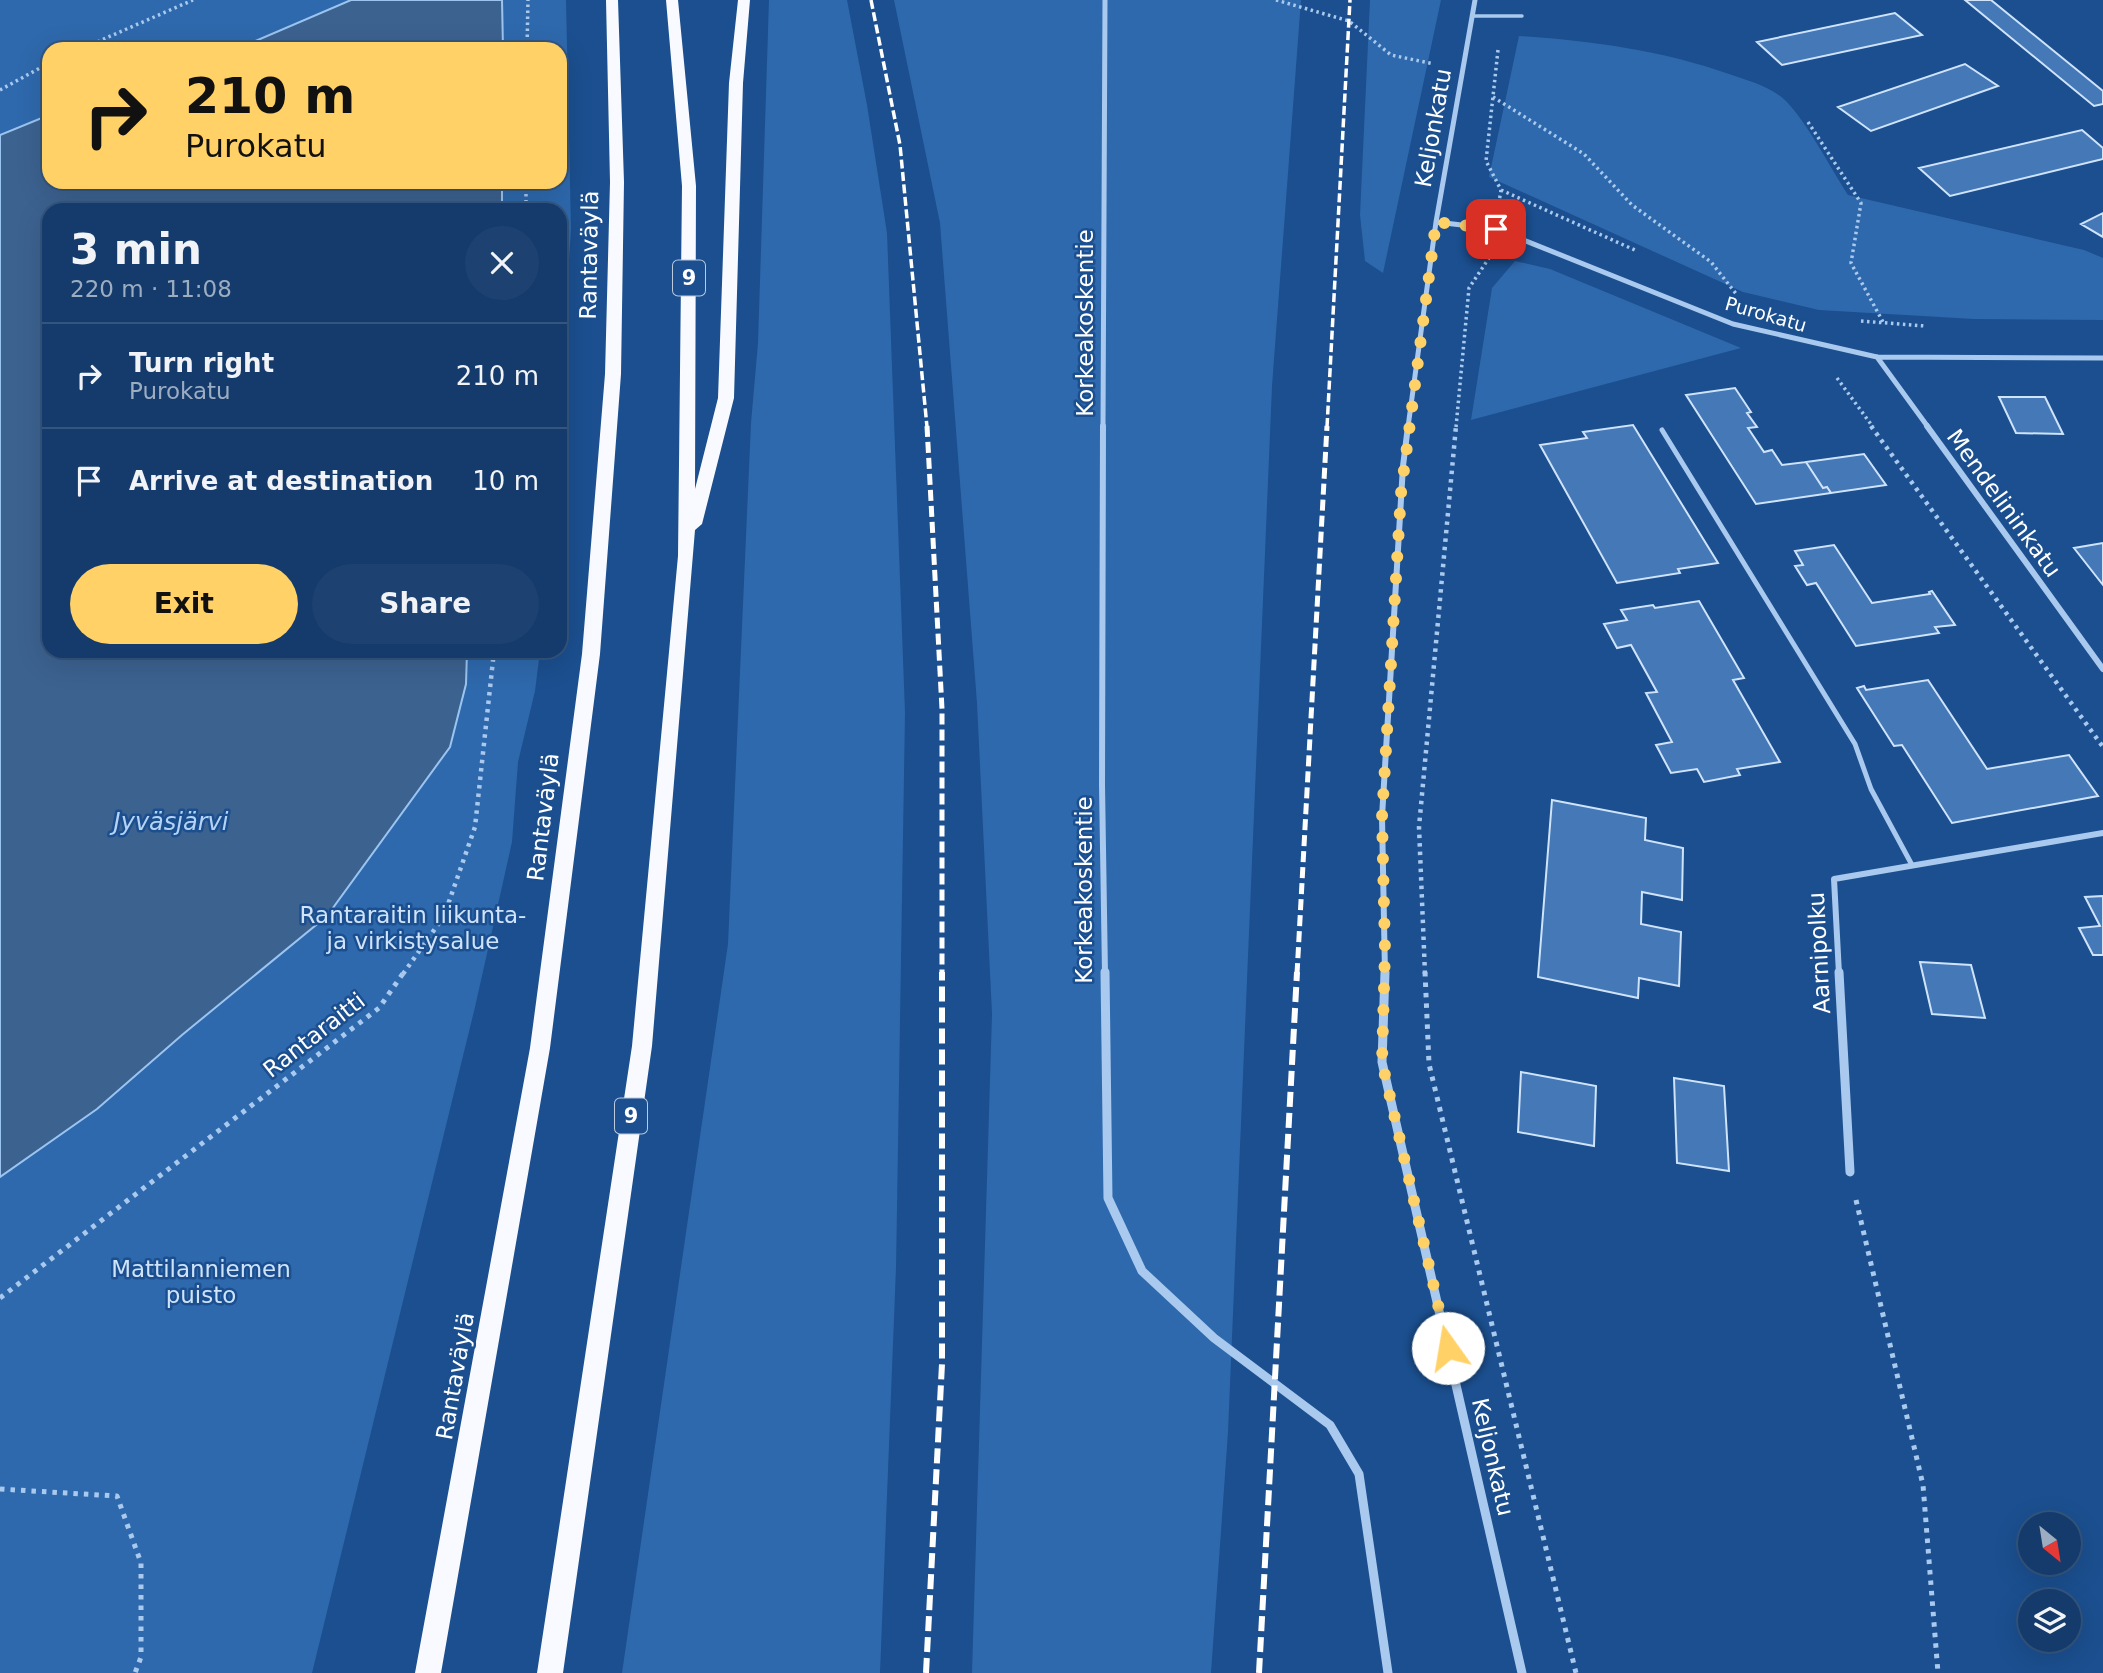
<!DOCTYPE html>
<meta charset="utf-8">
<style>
body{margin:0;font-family:"DejaVu Sans",sans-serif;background:#1d4271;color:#f1f3f6;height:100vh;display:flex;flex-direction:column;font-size:26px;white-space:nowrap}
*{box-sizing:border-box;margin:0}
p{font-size:23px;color:#9dadc1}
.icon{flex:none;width:38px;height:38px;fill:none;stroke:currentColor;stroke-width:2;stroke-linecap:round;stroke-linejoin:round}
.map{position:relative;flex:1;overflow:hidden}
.side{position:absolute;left:42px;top:203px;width:525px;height:455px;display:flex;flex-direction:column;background:#143b6b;border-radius:21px;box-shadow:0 7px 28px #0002,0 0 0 2px #33557e}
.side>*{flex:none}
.banner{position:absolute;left:42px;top:42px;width:525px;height:147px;border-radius:21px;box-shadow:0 7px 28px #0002,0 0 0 2px #33557e;background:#ffd166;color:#111;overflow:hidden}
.needle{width:46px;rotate:150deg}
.fabs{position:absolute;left:2018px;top:1512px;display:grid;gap:14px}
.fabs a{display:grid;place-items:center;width:63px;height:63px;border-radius:50%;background:#143b6b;box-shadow:0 7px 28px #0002,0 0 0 2px #33557e;font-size:35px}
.pin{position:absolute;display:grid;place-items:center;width:60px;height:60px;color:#fff;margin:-30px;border-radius:14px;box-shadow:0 4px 10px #0006}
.me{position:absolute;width:77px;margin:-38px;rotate:347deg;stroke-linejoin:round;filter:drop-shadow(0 0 5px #0008)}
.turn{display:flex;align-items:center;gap:24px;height:147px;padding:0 28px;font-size:32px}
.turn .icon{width:91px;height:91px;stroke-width:2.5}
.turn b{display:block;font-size:49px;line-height:60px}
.round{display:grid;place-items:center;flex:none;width:74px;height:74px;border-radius:37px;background:#1d4271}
.summary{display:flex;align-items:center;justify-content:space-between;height:119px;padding:0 28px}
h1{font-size:42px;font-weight:700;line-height:52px}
.button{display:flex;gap:14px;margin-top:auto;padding:14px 28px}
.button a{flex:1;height:80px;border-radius:42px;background:#ffd166;color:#111;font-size:28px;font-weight:700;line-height:80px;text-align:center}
.button a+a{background:#1d4271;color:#f1f3f6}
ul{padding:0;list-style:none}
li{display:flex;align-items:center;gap:21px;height:105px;padding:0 28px;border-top:2px solid #33557e}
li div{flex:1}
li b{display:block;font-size:26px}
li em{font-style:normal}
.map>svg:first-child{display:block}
</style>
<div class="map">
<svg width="2103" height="1673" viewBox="0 0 2103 1673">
<rect width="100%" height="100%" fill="#1b4f8f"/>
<path fill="#2e69ad" d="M 0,0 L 443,0 L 401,49 L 49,49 L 49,182 L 0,207 Z
M 502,0 L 566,0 L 571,229 L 560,398 L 560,210 L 502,210 L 502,182 L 560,182 L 560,49 L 503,49 Z
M 769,0 L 847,0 L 867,105 L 887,233 L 905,712 L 896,1268 L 880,1673 L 622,1673 L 728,944 L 751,423 L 758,343 Z
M 894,0 L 1301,0 L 1272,386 L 1228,1432 L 1211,1673 L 972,1673 L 992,1014 L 977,703 L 940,223 Z
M 1370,0 L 1441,0 L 1383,273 L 1365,261 L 1360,215 Z
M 1519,36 C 1591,41 1660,50 1729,74 C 1749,81 1770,86 1786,101 C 1808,124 1830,167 1848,195 L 2084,250 L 2103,258 L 2103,320 L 1974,319 L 1819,310 L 1743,292 L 1489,177 Z
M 1515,261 L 1550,269 L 1741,348 L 1471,420 L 1492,288 Z
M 467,651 L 540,651 L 535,691 L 518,762 L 512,842 L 475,1007 L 312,1673 L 0,1673 L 0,1177 L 97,1109 L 182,1035 L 466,684 Z"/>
<path fill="#3c6290" stroke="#9cc4f0" stroke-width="2" d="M 351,0 L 502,0 L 503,49 L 237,49 Z
M 49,115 L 49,182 L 502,182 L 502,210 L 49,210 L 49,651 L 467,651 L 466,684 L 450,747 L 327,916 L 182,1035 L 97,1109 L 0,1177 L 0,135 Z"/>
<path fill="#4478b7" stroke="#cfe3fa" stroke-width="2" d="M 1965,0 L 1991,0 L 2103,91 L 2103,104 L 2094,106 Z
M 1895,13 L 1922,35 L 1782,65 L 1757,42 Z
M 1965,64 L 1998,86 L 1871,131 L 1838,107 Z
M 2082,130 L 2103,148 L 2103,159 L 1950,196 L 1919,168 Z
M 2103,213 L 2103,237 L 2081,224 Z
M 1735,388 L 1751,412 L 1747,413 L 1757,427 L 1748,428 L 1764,452 L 1772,450 L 1782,465 L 1806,462 L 1823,488 L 1827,487 L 1831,493 L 1756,504 L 1686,395 Z
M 1999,397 L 2045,397 L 2063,434 L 2016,433 Z
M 1633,425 L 1718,563 L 1678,569 L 1680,573 L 1617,583 L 1540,445 L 1587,438 L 1583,432 Z
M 1864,454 L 1886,485 L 1831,493 L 1827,487 L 1823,488 L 1806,462 Z
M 2103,543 L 2103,585 L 2074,548 Z
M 1834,545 L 1872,603 L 1930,594 L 1929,592 L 1932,591 L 1955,625 L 1935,627 L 1939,633 L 1856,646 L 1816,583 L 1807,585 L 1795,566 L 1803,565 L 1795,551 Z
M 1699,601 L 1744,678 L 1733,680 L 1780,762 L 1737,769 L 1740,775 L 1704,782 L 1697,769 L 1671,773 L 1656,745 L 1672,742 L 1646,693 L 1657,692 L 1631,645 L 1617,648 L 1604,624 L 1627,620 L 1621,610 L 1653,605 L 1655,608 Z
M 1928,680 L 1987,769 L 2069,755 L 2098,796 L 1952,823 L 1902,745 L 1894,746 L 1857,688 L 1864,686 L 1866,690 Z
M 1552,800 L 1646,818 L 1645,840 L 1683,848 L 1682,900 L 1642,892 L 1641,924 L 1681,932 L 1679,986 L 1639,978 L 1638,998 L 1538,977 Z
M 2103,896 L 2103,955 L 2093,955 L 2079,928 L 2100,926 L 2085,897 Z
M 1920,962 L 1971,965 L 1985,1018 L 1932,1014 Z
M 1521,1072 L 1596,1086 L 1594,1146 L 1518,1132 Z
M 1674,1078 L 1724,1086 L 1729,1171 L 1677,1163 Z"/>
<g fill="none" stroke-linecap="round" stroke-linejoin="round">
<path stroke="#a9c9ee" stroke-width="3.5" stroke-dasharray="2.5 3.5" stroke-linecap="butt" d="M 1276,0 L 1349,21 L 1391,55 L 1434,64
M 81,49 L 193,0
M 527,49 L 528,0
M 1498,50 L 1486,161 L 1501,190 L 1499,202
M 0,90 L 49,63
M 1493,97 L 1584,154 L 1632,205 L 1711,262 L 1737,295
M 1808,122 L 1861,203 L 1851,263 L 1883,322
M 526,182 L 526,210
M 1501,190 L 1637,251
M 1861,321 L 1925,326
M 1837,378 L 1873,427
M 1456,427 L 1469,288 L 1491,255"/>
<path stroke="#a9c9ee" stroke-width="4.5" stroke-dasharray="3.5 5" stroke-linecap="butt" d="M 1871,426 L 2103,747
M 403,974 L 444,916 L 475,827 L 494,651
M 1425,974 L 1419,827 L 1456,426"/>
<path stroke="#a9c9ee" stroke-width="5" stroke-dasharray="4.5 6" stroke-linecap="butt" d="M 1425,972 L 1429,1064 L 1576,1673
M 1856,1200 L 1923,1485 L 1938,1673
M 0,1298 L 379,1008 L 404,972
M 0,1489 L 117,1496 L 141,1563 L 141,1657 L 135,1673"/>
<path stroke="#a9c9ee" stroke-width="3.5" d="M 1472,16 L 1522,16"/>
<path stroke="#a9c9ee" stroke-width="5" d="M 1662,430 L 1855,744 L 1871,789 L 1912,865"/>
<path stroke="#a9c9ee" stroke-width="5" d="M 1436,222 L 1496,229 L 1733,324 L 1877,357 L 2103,358
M 1877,357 L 1928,427
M 1103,427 L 1105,0
M 1408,427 L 1436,222 L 1475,0"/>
<path stroke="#a9c9ee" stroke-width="6" d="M 1103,426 L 1102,785 L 1105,974
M 1927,426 L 2103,669
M 1385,974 L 1382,817 L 1403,466 L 1408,426
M 1839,974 L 1834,879 L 2103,833"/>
<path stroke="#a9c9ee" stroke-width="9" d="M 1105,972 L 1108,1198 L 1142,1271 L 1214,1338 L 1330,1425 L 1359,1474 L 1388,1673
M 1385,972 L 1382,1062 L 1522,1673
M 1839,972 L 1850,1172"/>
<path fill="#f8faff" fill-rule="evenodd" d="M 606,0 L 618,0 L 624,182 L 621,374 L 600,654 L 550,1048 L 441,1673 L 415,1673 L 530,1048 L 582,654 L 605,374 L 610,182 Z
M 666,0 L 678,0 L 696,186 L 695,489 L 718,398 L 729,83 L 738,0 L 750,0 L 743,83 L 734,398 L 702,524 L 695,530 L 652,1046 L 563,1673 L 537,1673 L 632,1046 L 678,556 L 682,186 Z"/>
<path stroke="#fff" stroke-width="3.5" stroke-dasharray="9 3.5" stroke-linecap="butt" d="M 871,0 L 900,145 L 927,427
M 1327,427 L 1350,0"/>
<path stroke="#fff" stroke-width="5" stroke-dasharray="11 5" stroke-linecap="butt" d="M 927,426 L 942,709 L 942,974
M 1297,974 L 1327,426"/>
<path stroke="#fff" stroke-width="6" stroke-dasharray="15 6" stroke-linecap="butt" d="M 926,1673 L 942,1364 L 942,972
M 1259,1673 L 1297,972"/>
</g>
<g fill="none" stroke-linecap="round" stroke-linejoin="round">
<path stroke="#ffd166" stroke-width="12" stroke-dasharray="0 21.6" d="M 1448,1348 L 1382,1062 L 1385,950 L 1382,817 L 1401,493 L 1436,222 L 1496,229"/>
</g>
<g text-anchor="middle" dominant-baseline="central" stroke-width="5" stroke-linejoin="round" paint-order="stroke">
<g font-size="19" fill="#fff" stroke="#1b4f8f">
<text transform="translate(1766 314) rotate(16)">Purokatu</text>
</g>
<g fill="#1b4f8f" stroke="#bbcadd" stroke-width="2">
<rect x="673" y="260.5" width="32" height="35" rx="5"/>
<rect x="615" y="1098.5" width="32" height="35" rx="5"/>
</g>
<g font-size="21" font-weight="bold" fill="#fff">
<text x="689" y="278">9</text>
<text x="631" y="1116">9</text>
</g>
<g font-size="23" fill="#fff" stroke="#1b4f8f">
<text transform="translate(1433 128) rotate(-80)">Keljonkatu</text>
<text transform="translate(589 255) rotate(-89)">Rantaväylä</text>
<text transform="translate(1085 323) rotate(-90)">Korkeakoskentie</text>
<text transform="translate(2004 503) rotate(54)">Mendelininkatu</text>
<text transform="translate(543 817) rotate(-83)">Rantaväylä</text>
<text transform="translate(1084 890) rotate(-90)">Korkeakoskentie</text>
<text transform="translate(1819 953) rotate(-93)">Aarnipolku</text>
<text transform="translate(314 1035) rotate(-38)">Rantaraitti</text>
<text transform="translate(455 1376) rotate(-80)">Rantaväylä</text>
<text transform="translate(1493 1457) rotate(77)">Keljonkatu</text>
</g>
<g font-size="23" fill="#cfe3fa" stroke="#1b4f8f">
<text x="413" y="915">Rantaraitin liikunta-<tspan x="413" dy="26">ja virkistysalue</tspan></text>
<text x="201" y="1269">Mattilanniemen<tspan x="201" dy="26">puisto</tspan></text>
</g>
<g font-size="24" font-style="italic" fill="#b5d3f5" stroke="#1b4f8f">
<text x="171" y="822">Jyväsjärvi</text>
</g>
</g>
</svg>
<div class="fabs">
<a><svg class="needle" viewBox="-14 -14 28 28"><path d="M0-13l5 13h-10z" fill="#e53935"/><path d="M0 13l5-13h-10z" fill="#9dadc1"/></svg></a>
<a><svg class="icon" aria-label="layers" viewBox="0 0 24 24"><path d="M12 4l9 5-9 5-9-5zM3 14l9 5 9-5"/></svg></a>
</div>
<div class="pin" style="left:1496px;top:229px;background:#d93025"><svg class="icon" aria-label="arrive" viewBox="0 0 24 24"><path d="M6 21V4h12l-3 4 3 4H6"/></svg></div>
<svg class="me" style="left:1448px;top:1348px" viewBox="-20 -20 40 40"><circle r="19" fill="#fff"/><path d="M0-13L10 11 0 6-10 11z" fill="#ffd166"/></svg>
<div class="banner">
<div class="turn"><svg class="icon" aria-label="right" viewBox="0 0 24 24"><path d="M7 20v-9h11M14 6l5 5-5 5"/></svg><div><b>210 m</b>Purokatu</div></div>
</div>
<section class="side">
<div class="summary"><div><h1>3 min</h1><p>220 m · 11:08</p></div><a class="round"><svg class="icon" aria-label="close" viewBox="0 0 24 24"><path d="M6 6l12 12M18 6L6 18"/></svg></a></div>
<ul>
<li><svg class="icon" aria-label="right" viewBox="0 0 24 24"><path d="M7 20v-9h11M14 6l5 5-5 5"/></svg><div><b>Turn right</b><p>Purokatu</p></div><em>210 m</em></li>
<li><svg class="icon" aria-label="arrive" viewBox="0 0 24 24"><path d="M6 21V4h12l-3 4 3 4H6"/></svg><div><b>Arrive at destination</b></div><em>10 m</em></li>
</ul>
<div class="button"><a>Exit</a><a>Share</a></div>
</section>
</div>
